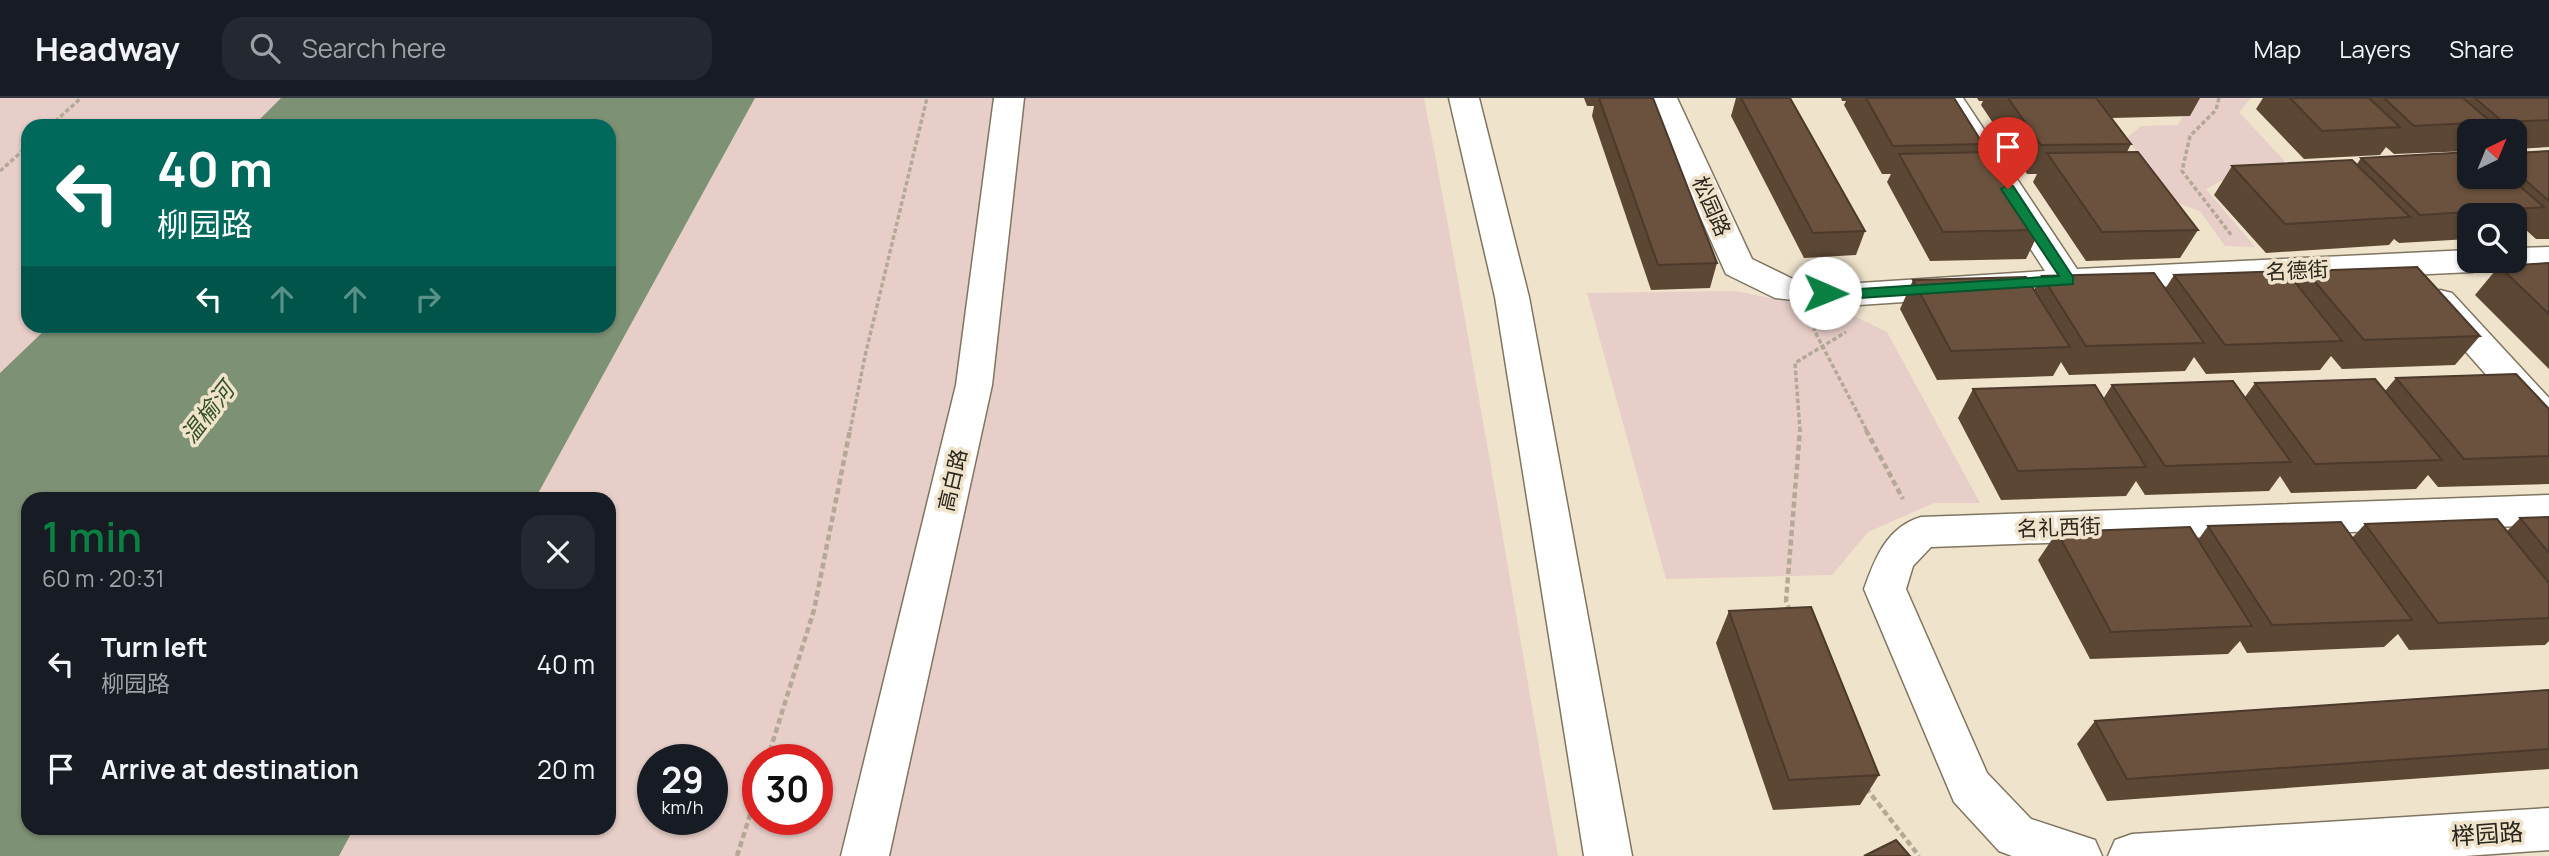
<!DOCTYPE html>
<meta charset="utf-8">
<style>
body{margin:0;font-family:Manrope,"Noto Sans SC",sans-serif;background:#242831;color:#f1f3f6;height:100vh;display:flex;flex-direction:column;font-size:26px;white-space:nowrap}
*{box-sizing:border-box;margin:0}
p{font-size:23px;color:#9ea1a6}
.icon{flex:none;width:38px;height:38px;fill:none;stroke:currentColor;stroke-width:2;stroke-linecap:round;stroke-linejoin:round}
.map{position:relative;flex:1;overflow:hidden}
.side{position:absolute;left:21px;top:394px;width:595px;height:343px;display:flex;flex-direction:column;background:#171b24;border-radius:21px;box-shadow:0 2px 5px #0004}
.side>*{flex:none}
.top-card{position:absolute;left:21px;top:21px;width:595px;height:214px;border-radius:21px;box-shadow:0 2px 5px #0004;background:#00695c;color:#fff;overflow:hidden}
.needle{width:46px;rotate:43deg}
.buttons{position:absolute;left:2457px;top:21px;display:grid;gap:14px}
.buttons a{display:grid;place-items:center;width:70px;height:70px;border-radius:14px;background:#171b24;box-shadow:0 2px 5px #0004;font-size:35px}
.speed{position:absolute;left:637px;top:646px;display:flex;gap:14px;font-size:35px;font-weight:700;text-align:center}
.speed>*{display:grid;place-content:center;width:91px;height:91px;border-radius:50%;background:#171b24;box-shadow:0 2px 5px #0004;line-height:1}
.speed small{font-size:18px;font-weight:400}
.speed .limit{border:10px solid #d22;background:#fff;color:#111}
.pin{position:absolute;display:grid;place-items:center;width:60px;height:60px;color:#fff;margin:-72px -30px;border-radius:50% 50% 50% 0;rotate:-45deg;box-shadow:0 0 7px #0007}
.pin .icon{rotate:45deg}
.me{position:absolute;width:77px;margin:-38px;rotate:91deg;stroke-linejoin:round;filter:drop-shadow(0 0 5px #0008)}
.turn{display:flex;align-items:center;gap:24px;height:147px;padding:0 21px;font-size:32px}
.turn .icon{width:91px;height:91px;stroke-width:2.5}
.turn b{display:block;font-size:49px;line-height:60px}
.lanes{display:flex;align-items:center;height:66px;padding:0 21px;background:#0003;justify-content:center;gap:35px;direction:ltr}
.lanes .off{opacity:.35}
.round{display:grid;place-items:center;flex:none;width:74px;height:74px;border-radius:21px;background:#242831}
.summary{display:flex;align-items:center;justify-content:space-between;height:119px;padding:0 21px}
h1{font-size:42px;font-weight:600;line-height:52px;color:#0b8043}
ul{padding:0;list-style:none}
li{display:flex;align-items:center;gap:21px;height:105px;padding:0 21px}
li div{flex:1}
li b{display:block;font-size:26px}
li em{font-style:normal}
header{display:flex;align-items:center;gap:42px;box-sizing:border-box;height:98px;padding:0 35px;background:#171b24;border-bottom:2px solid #363941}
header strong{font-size:33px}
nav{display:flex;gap:38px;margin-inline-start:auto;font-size:24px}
.search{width:490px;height:63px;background:#242831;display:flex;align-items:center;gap:18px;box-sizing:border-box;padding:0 24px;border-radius:21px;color:#9ea1a6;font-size:26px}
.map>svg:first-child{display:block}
</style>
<header>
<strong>Headway</strong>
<div class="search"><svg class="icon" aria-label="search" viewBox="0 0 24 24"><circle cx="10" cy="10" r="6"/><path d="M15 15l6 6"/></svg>Search here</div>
<nav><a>Map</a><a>Layers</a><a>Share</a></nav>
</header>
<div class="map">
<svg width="2549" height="758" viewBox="0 0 2549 758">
<rect width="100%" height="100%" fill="#efe3cb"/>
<path fill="#e7cec8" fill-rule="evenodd" d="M 0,0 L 281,0 L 253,28 L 28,28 L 28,228 L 49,228 L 0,275 Z
M 755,0 L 1424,0 C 1473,252 1513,505 1558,758 L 339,758 L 354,730 L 609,730 L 609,401 L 535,401 ZM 653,662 L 712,662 L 712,721 L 653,721 ZM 758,662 L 817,662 L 817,721 L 758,721 Z
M 2194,0 L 2251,0 L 2239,14 L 2291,70 L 2236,75 L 2206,91 L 2255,149 L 2225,148 L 2200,113 L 2168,102 L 2127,40 L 2141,28 L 2178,27 Z
M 1735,193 L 1848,215 L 1887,234 L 1980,405 L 1934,405 L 1868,434 L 1832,477 L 1666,481 L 1587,195 Z"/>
<path fill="#7d9175" d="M 281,0 L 755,0 L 535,401 L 28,401 L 28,730 L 354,730 L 339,758 L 0,758 L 0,275 L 49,228 L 609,228 L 609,28 L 253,28 Z"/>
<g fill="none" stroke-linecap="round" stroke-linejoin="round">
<defs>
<path id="minor" d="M 1647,0 L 1677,0 L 1752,161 L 1793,181 L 1844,186 L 2045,173 L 1933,0 L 1963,0 L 2077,171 L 2469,152 L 2469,163 L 2489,163 L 2484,171 L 2472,174 L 2068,193 L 1844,208 L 1775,200 L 1726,176 Z
M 2549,149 L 2549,171 L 2515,172 L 2503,168 L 2500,163 L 2515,163 L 2515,150 Z
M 2440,192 L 2452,195 L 2549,300 L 2549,337 L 2536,333 L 2428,211 L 2423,203 L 2428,195 Z
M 2549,397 L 2549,427 L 1931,449 L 1913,468 L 1906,491 L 1987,675 L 2031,721 L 2095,742 L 2102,758 L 2012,758 L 1999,753 L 1954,704 L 1864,491 C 1875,460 1887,429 1921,419 Z
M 2549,710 L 2549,752 L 2465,758 L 2108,758 L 2115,742 L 2132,736 Z"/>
<path id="tertiary" d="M 1449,0 L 1479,0 L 1529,199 L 1632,758 L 1584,758 L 1495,199 Z"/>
<path id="secondary" d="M 994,0 L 1024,0 L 992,287 L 889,758 L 841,758 L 956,287 Z"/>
</defs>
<use href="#minor" stroke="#7f7560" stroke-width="3"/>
<use href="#tertiary" stroke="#7f7560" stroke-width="3"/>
<use href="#secondary" stroke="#7f7560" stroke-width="3"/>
<path stroke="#b3a996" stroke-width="3.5" stroke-dasharray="4.5 2.5" stroke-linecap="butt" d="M 2219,0 L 2216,12 L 2190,38 L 2182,73 L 2232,138
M 50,28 L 81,0
M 0,73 L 28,48
M 1816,229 L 1814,232 L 1867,333
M 850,333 L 865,258 L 927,0
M 1800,333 L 1795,265 L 1846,234"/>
<path stroke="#b3a996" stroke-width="4.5" stroke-dasharray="6 3.5" stroke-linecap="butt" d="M 1866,332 L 1903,401
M 1790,513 L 1786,503 L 1800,332
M 767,662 L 814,512 L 850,332
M 1866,690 L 1919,758
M 737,758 L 758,692"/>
<use href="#minor" fill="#fff" fill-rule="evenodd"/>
<use href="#tertiary" fill="#fff" fill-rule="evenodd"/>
<use href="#secondary" fill="#fff" fill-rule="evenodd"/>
</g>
<path fill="#5c4735" d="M 1584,0 L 1653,0 L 1717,165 L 1710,190 L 1651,192 L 1592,18 L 1594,8 L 1587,8 Z
M 1736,0 L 1790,0 L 1865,133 L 1856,157 L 1804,160 L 1731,18 Z
M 1841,0 L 1954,0 L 1983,46 L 1979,54 L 2040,132 L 2026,161 L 1930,163 L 1887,84 L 1891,76 L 1882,76 L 1844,7 L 1846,3 L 1842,3 Z
M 1977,0 L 2200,0 L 2190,18 L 2112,20 L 2131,46 L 2127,54 L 2198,132 L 2180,160 L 2086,163 L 2033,84 L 2037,76 L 2027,76 L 1981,7 L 1983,3 L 1979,3 Z
M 2263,0 L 2549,0 L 2549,49 L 2515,51 L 2515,33 L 2469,33 L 2469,53 L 2394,56 L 2386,49 L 2380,57 L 2304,61 L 2256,11 Z
M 2549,53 L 2549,141 L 2536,141 L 2526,132 L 2520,138 L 2515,139 L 2515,117 L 2469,117 L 2469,141 L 2399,145 L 2394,141 L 2389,147 L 2266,155 L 2214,97 L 2232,68 L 2357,66 L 2361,60 L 2469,79 L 2515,79 L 2515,55 Z
M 2549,165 L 2549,271 L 2475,197 L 2499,168 Z
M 2306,173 L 2480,238 L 2455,267 L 2342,271 L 2331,258 L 2320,272 L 2206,276 L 2194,259 L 2185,273 L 2069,277 L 2061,264 L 2053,278 L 1937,282 L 1900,211 L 1913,182 L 2034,192 L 2042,178 L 2165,191 L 2174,177 L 2296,186 Z
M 2396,280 L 2549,311 L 2549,386 L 2438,389 L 2428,377 L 2416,391 L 2291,395 L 2280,378 L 2269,393 L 2145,397 L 2136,383 L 2126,398 L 2001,402 L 1958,320 L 1973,291 L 2103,301 L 2112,287 L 2245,299 L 2255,285 L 2385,293 Z
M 2549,419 L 2549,543 L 2545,547 L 2409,552 L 2398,536 L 2384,549 L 2247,555 L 2240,543 L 2228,556 L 2090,561 L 2038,462 L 2057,434 L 2198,442 L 2208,428 L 2352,440 L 2365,426 L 2507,433 L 2520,420 Z
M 1729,513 L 1879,677 L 1860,707 L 1773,712 L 1716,545 Z
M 2549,592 L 2549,671 L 2107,703 L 2077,646 L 2095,623 Z"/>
<path fill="#6b523e" stroke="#4b392b" stroke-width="2" d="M 1599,0 L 1653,0 L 1717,165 L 1658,167 Z
M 1741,0 L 1790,0 L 1865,133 L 1813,135 Z
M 1866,0 L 1954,0 L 1983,46 L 1893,48 Z
M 2008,0 L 2096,0 L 2131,46 L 2041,47 Z
M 2290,0 L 2369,0 L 2400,29 L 2322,33 Z
M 2384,0 L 2463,0 L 2491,24 L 2414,28 Z
M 2475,0 L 2549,0 L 2549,22 L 2503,24 Z
M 2549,53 L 2549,103 L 2515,73 L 2515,55 Z
M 1989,54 L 2040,132 L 1943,134 L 1899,56 Z
M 2138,54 L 2198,132 L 2102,134 L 2047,55 Z
M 2469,54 L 2469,79 L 2509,79 L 2544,109 L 2420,117 L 2361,60 Z
M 2352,62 L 2410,119 L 2285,126 L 2232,68 Z
M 2549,165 L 2549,216 L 2499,168 Z
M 2417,169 L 2480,238 L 2364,242 L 2306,173 Z
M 2286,173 L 2342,243 L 2225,247 L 2174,177 Z
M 2154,175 L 2204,245 L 2086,248 L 2042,178 Z
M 2026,179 L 2070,249 L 1951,253 L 1913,182 Z
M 2516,276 L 2549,311 L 2549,358 L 2464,361 L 2396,280 Z
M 2375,281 L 2442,362 L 2315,366 L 2255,285 Z
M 2233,283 L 2291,364 L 2165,368 L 2112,287 Z
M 2095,287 L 2146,369 L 2018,373 L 1973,291 Z
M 2549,419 L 2549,455 L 2520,420 Z
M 2497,421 L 2549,485 L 2549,520 L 2438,525 L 2365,426 Z
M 2341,424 L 2412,522 L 2272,527 L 2208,428 Z
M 2190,429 L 2252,528 L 2111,534 L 2057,434 Z
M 1811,509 L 1879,677 L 1789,682 L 1729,513 Z
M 2549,592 L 2549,651 L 2127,681 L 2095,623 Z
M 1896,742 L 1910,758 L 1864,758 Z"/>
<path fill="#0b8043" stroke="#07532c" stroke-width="2" d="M 2008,87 L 2013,88 L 2073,179 L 2073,186 L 1844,201 L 1825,200 L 1818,195 L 1825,190 L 1844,192 L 2059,178 L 2001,91 Z"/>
<g text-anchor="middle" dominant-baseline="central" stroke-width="7" stroke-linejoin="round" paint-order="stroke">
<g font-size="21" fill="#2a251d" stroke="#efe3cb">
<text transform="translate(1712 108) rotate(66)">松园路</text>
<text transform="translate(2297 172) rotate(-3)">名德街</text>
<text transform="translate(952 382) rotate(-77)">高白路</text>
<text transform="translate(2059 429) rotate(-2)">名礼西街</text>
</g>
<g font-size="23" font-style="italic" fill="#345127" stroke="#efe3cb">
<text transform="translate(207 314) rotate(-52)">温榆河</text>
</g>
<g font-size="24" fill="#2a251d" stroke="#efe3cb">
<text transform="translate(2487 735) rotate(-4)">榉园路</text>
</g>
</g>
</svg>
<div class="buttons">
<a><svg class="needle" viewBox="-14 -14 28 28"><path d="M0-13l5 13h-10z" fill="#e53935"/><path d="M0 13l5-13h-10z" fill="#9ea1a6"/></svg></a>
<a><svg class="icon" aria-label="search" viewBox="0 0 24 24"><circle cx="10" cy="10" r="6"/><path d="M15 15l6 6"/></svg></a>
</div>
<div class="speed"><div>29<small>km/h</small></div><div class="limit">30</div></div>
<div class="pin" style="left:2008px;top:91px;background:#d93025"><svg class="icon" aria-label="arrive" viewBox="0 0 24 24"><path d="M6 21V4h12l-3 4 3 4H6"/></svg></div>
<svg class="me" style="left:1825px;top:195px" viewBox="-20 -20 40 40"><circle r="19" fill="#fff"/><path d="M0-13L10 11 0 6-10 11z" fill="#0b8043"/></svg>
<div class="top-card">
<div class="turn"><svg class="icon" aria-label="left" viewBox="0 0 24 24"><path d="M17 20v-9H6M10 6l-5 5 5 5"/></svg><div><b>40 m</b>柳园路</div></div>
<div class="lanes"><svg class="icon" aria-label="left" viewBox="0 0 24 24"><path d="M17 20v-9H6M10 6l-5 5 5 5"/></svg><svg class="icon off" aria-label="ahead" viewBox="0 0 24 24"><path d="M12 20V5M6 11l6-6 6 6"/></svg><svg class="icon off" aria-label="ahead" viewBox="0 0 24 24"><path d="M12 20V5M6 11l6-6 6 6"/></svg><svg class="icon off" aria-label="right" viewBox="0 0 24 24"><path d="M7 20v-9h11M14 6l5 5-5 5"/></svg></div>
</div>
<section class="side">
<div class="summary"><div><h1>1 min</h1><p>60 m · 20:31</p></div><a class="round"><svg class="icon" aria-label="close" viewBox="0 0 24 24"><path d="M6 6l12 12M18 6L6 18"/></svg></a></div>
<ul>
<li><svg class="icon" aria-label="left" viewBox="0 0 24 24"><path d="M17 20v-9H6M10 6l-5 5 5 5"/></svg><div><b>Turn left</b><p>柳园路</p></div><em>40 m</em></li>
<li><svg class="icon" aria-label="arrive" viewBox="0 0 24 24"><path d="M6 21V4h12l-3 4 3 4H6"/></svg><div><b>Arrive at destination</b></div><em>20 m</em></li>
</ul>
</section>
</div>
